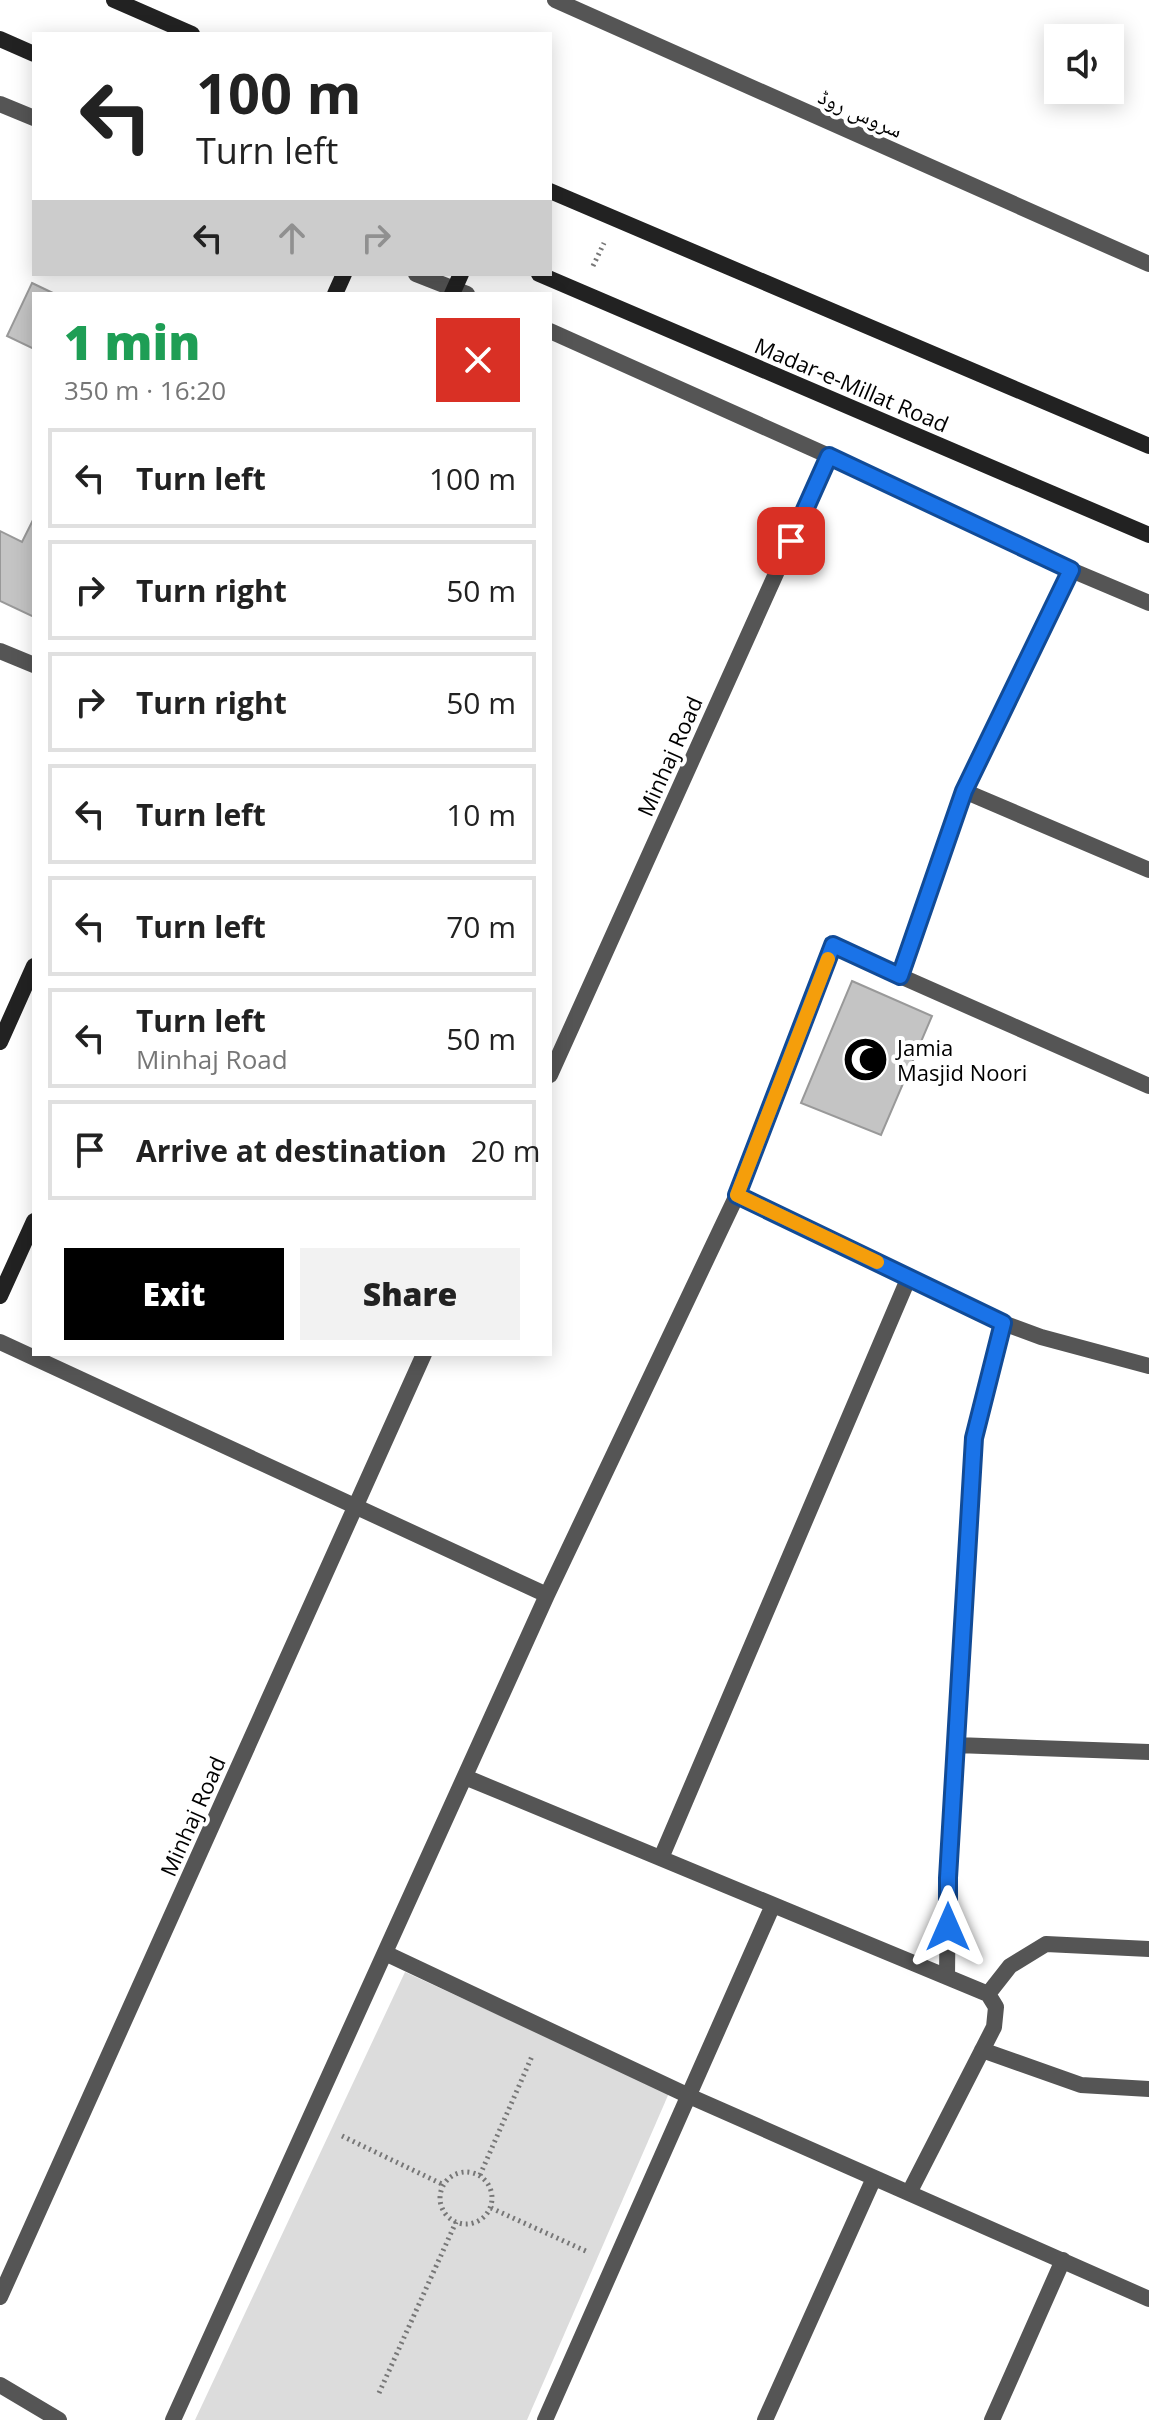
<!DOCTYPE html>
<meta charset="utf-8">
<style>
body{margin:0;font-family:"Open Sans","Noto Naskh Arabic",sans-serif;background:#f2f2f2;color:#222;height:100vh;display:flex;flex-direction:column;font-size:30px;white-space:nowrap}
*{box-sizing:border-box;margin:0}
p{font-size:26px;color:#767676}
.icon{flex:none;width:44px;height:44px;fill:none;stroke:currentColor;stroke-width:2;stroke-linecap:round;stroke-linejoin:round}
.map{position:relative;flex:1;overflow:hidden}
.panel{position:absolute;left:32px;top:292px;width:520px;height:1064px;display:flex;flex-direction:column;background:#fff;border-radius:0px;box-shadow:0 4px 20px #0003}
.panel>*{flex:none}
.top-card{position:absolute;left:32px;top:32px;width:520px;height:244px;border-radius:0px;box-shadow:0 4px 20px #0003;background:#fff;color:#222;overflow:hidden}
.fabs{position:absolute;left:1044px;top:24px;display:grid;gap:16px}
.fabs a{display:grid;place-items:center;width:80px;height:80px;border-radius:0px;background:#fff;box-shadow:0 4px 20px #0003;font-size:40px}
.pin{position:absolute;display:grid;place-items:center;width:68px;height:68px;color:#fff;margin:-34px;border-radius:16px;box-shadow:0 4px 12px #0006}
.me{position:absolute;width:88px;margin:-44px;rotate:0deg;stroke-linejoin:round;filter:drop-shadow(0 0 6px #0008)}
.turn{display:flex;align-items:center;gap:28px;height:168px;padding:0 32px;font-size:36px}
.turn .icon{width:104px;height:104px;stroke-width:2.5}
.turn b{display:block;font-size:56px;line-height:68px}
.lanes{display:flex;align-items:center;height:76px;padding:0 32px;background:#0003;justify-content:center;gap:40px;direction:ltr}
.lanes .off{opacity:.35}
.round{display:grid;place-items:center;flex:none;width:84px;height:84px;border-radius:0px;background:#f2f2f2}
.headline{display:flex;align-items:center;justify-content:space-between;height:136px;padding:0 32px}
h1{font-size:48px;font-weight:800;line-height:60px;color:#1e9e55}
.primary-button{display:flex;gap:16px;margin-top:auto;padding:16px 32px}
.primary-button a{flex:1;height:92px;border-radius:0px;background:#000;color:#fff;font-size:32px;font-weight:800;line-height:92px;text-align:center}
.primary-button a+a{background:#f2f2f2;color:#222}
ul{padding:0;list-style:none}
li{display:flex;align-items:center;gap:24px;height:100px;margin:0 16px 12px;padding:0 16px;border:4px solid #e0e0e0;border-radius:0px}
li div{flex:1}
li b{display:block;font-size:30px}
li em{font-style:normal}
.map>svg:first-child{display:block}
</style>
<div class="map">
<svg width="1149" height="2420" viewBox="0 0 1149 2420">
<rect width="100%" height="100%" fill="#fff"/>
<path fill="#dcdcdc" d="M 405,1972 L 669,2093 L 527,2420 L 195,2420 Z"/>
<path fill="#c4c4c4" stroke="#999" stroke-width="2" d="M 32,283 L 55,294 L 34,294 L 34,349 L 7,336 Z
M 34,518 L 34,617 L 0,601 L 0,531 L 22,542 Z
M 852,981 L 932,1016 L 881,1135 L 801,1103 Z"/>
<g fill="none" stroke-linecap="round" stroke-linejoin="round">
<path stroke="#777" stroke-width="5" stroke-dasharray="2 4" stroke-linecap="butt" d="M 593,266 L 604,243
M 342,2136 L 444,2185
M440 2198a26 26 0 1 1 52 0a26 26 0 1 1-52 0Z
M 480,2175 L 533,2054
M 491,2208 L 588,2252
M 379,2393 L 456,2222"/>
<path stroke="#555" stroke-width="16" d="M 555,0 L 1149,264
M 0,651 L 34,665"/>
<path stroke="#555" stroke-width="16" d="M 0,104 L 34,118
M 416,274 L 467,294
M 550,331 L 829,456 L 1071,570 L 1149,603
M 964,791 L 1149,870
M 900,976 L 1149,1086
M 550,1075 L 829,456
M 737,1195 L 1003,1323 L 1041,1337 L 1149,1366
M 0,1342 L 547,1595
M 956,1745 L 1149,1752
M 465,1777 L 988,1994 L 996,2007 L 994,2027 L 909,2193
M 661,1858 L 909,1277
M 385,1953 L 689,2096 L 1149,2299
M 947,1977 L 948,1878 L 974,1438 L 1003,1323
M 988,1994 L 1010,1966 L 1046,1944 L 1149,1949
M 982,2050 L 1081,2085 L 1149,2089
M 0,2297 L 424,1354
M 0,2385 L 59,2420
M 173,2420 L 547,1595 L 737,1195 L 833,945 L 900,976 L 964,791 L 1071,570
M 545,2420 L 773,1905
M 765,2420 L 874,2178
M 992,2420 L 1063,2260"/>
<path stroke="#222" stroke-width="16" d="M 114,0 L 192,34
M 0,39 L 34,54
M 550,191 L 1149,446
M 539,274 L 1149,535
M 335,294 L 344,274
M 452,294 L 461,274
M 0,1042 L 34,966
M 0,1296 L 34,1221"/>
</g>
<g fill="none" stroke-linecap="round" stroke-linejoin="round">
<defs>
<path id="route" d="M 791,541 L 829,456 L 1071,570 L 964,791 L 900,976 L 833,945 L 737,1195 L 1003,1323 L 974,1438 L 948,1878 L 948,1927"/>
</defs>
<use href="#route" stroke="#114b97" stroke-width="20"/>
<use href="#route" stroke="#1a73e8" stroke-width="14"/>
<path stroke="#f59e0b" stroke-width="14" d="M 828,959 L 737,1195 L 877,1262"/>
</g>
<defs>
<symbol id="mosque-disc" viewBox="-11 -11 22 22"><circle r="9.5" fill="#000" stroke="#fff"/><path d="M3.5-4.9A6 6 0 1 0 3.5 4.9A5 5 0 1 1 3.5-4.9Z" fill="#fff"/></symbol>
</defs>
<g fill-rule="evenodd">
<use href="#mosque-disc" x="840" y="1034" width="51" height="51"/>
</g>
<g text-anchor="middle" dominant-baseline="central" stroke-width="8" stroke-linejoin="round" paint-order="stroke">
<g font-size="22" fill="#000" stroke="#fff">
<text transform="translate(861 112) rotate(24)">سروس روڈ</text>
<text transform="translate(852 384) rotate(23)">Madar-e-Millat Road</text>
<text transform="translate(669 756) rotate(-66)">Minhaj Road</text>
<text transform="translate(192 1816) rotate(-66)">Minhaj Road</text>
</g>
<g font-size="22" fill="#000" stroke="#fff" text-anchor="start">
<text x="897" y="1047">Jamia<tspan x="897" dy="25">Masjid Noori</tspan></text>
</g>
</g>
</svg>
<div class="fabs">
<a><svg class="icon" aria-label="sound" viewBox="0 0 24 24"><path d="M4 9h4l5-4v14l-5-4H4zM17 9q2 3 0 6"/></svg></a>
</div>
<div class="pin" style="left:791px;top:541px;background:#d93025"><svg class="icon" aria-label="arrive" viewBox="0 0 24 24"><path d="M6 21V4h12l-3 4 3 4H6"/></svg></div>
<svg class="me" style="left:948px;top:1927px" viewBox="-20 -20 40 40"><path d="M0-17L14 15 0 8-14 15z" fill="#1a73e8" stroke="#fff" stroke-width="4"/></svg>
<div class="top-card">
<div class="turn"><svg class="icon" aria-label="left" viewBox="0 0 24 24"><path d="M17 20v-9H6M10 6l-5 5 5 5"/></svg><div><b>100 m</b>Turn left</div></div>
<div class="lanes"><svg class="icon" aria-label="left" viewBox="0 0 24 24"><path d="M17 20v-9H6M10 6l-5 5 5 5"/></svg><svg class="icon off" aria-label="ahead" viewBox="0 0 24 24"><path d="M12 20V5M6 11l6-6 6 6"/></svg><svg class="icon off" aria-label="right" viewBox="0 0 24 24"><path d="M7 20v-9h11M14 6l5 5-5 5"/></svg></div>
</div>
<section class="panel">
<div class="headline"><div><h1>1 min</h1><p>350 m · 16:20</p></div><a class="round" style="background:#d93025;color:#fff"><svg class="icon" aria-label="close" viewBox="0 0 24 24"><path d="M6 6l12 12M18 6L6 18"/></svg></a></div>
<ul>
<li><svg class="icon" aria-label="left" viewBox="0 0 24 24"><path d="M17 20v-9H6M10 6l-5 5 5 5"/></svg><div><b>Turn left</b></div><em>100 m</em></li>
<li><svg class="icon" aria-label="right" viewBox="0 0 24 24"><path d="M7 20v-9h11M14 6l5 5-5 5"/></svg><div><b>Turn right</b></div><em>50 m</em></li>
<li><svg class="icon" aria-label="right" viewBox="0 0 24 24"><path d="M7 20v-9h11M14 6l5 5-5 5"/></svg><div><b>Turn right</b></div><em>50 m</em></li>
<li><svg class="icon" aria-label="left" viewBox="0 0 24 24"><path d="M17 20v-9H6M10 6l-5 5 5 5"/></svg><div><b>Turn left</b></div><em>10 m</em></li>
<li><svg class="icon" aria-label="left" viewBox="0 0 24 24"><path d="M17 20v-9H6M10 6l-5 5 5 5"/></svg><div><b>Turn left</b></div><em>70 m</em></li>
<li><svg class="icon" aria-label="left" viewBox="0 0 24 24"><path d="M17 20v-9H6M10 6l-5 5 5 5"/></svg><div><b>Turn left</b><p>Minhaj Road</p></div><em>50 m</em></li>
<li><svg class="icon" aria-label="arrive" viewBox="0 0 24 24"><path d="M6 21V4h12l-3 4 3 4H6"/></svg><div><b>Arrive at destination</b></div><em>20 m</em></li>
</ul>
<div class="primary-button"><a>Exit</a><a>Share</a></div>
</section>
</div>
